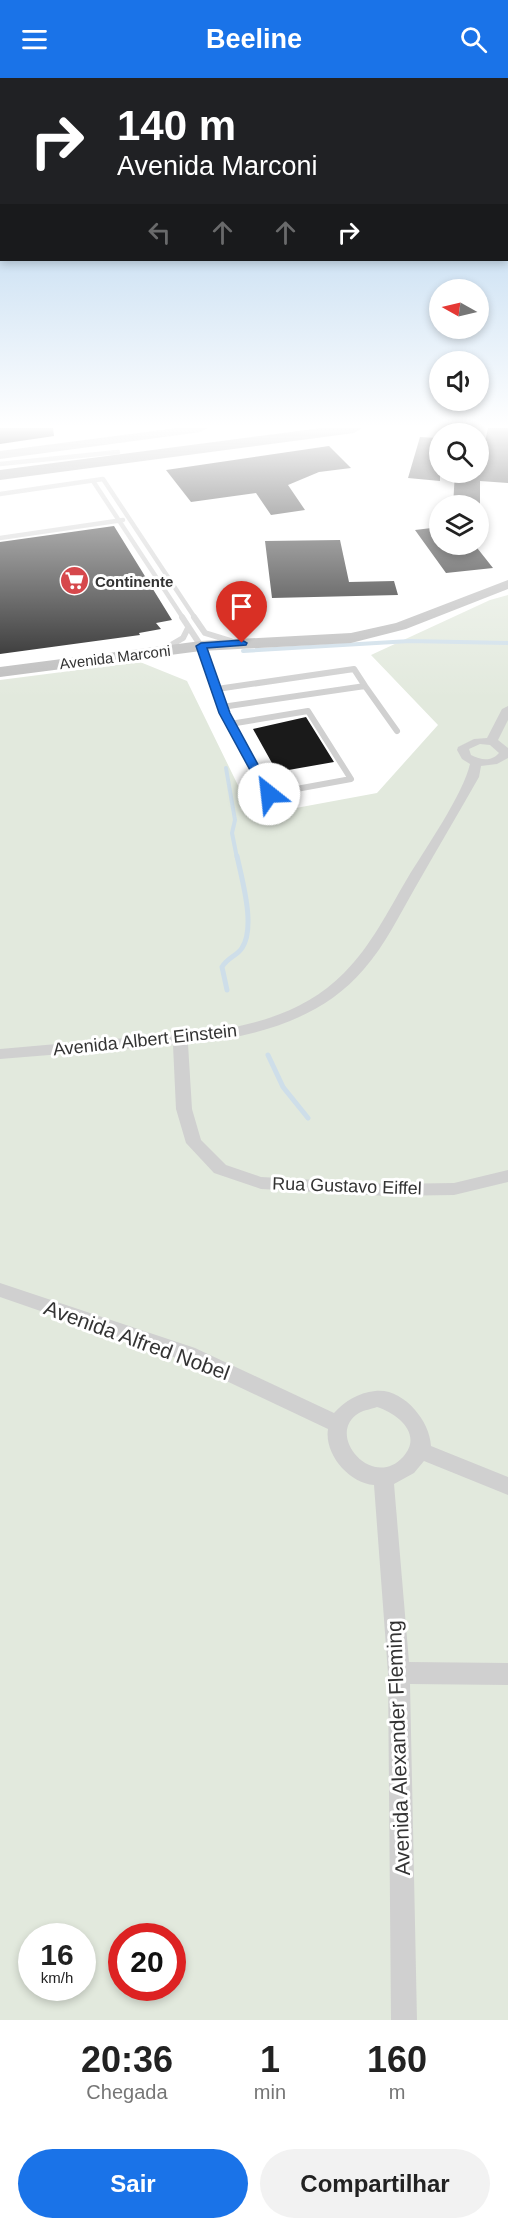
<!DOCTYPE html>
<html lang="pt">
<style>
body{margin:0;font-family:Arial,sans-serif;background:#f2f2f2;color:#222;height:100vh;display:flex;flex-direction:column;font-size:22px;white-space:nowrap}
*{box-sizing:border-box;margin:0}
p{font-size:20px;color:#767676}
.icon{flex:none;width:33px;height:33px;fill:none;stroke:currentColor;stroke-width:2;stroke-linecap:round;stroke-linejoin:round}
.map{position:relative;height:1942px;overflow:hidden}
.details{display:flex;flex-direction:column;background:#fff;flex:1}
.details>*{flex:none}
.top-card{position:absolute;left:0px;top:0px;width:508px;height:183px;box-shadow:0 3px 9px #0003;background:#202124;color:#fff;overflow:hidden}
.needle{width:39px;rotate:278deg}
.fabs{position:absolute;left:429px;top:201px;display:grid;gap:12px}
.fabs a{display:grid;place-items:center;width:60px;height:60px;border-radius:50%;background:#fff;box-shadow:0 3px 9px #0003;font-size:30px}
.speed{position:absolute;left:18px;top:1845px;display:flex;gap:12px;font-size:30px;font-weight:700;text-align:center}
.speed>*{display:grid;place-content:center;width:78px;height:78px;border-radius:50%;background:#fff;box-shadow:0 3px 9px #0003;line-height:1}
.speed small{font-size:15px;font-weight:400}
.speed .limit{border:9px solid #d22;background:#fff;color:#111}
.pin{position:absolute;display:grid;place-items:center;width:51px;height:51px;color:#fff;margin:-62px -26px;border-radius:50% 50% 50% 0;rotate:-45deg;box-shadow:0 0 6px #0007}
.pin .icon{rotate:45deg}
.me{position:absolute;width:66px;margin:-33px;rotate:331deg;stroke-linejoin:round;filter:drop-shadow(0 0 4px #0008)}
.turn{display:flex;align-items:center;gap:21px;height:126px;padding:0 18px;font-size:27px}
.turn .icon{width:78px;height:78px;stroke-width:2.5}
.turn b{display:block;font-size:42px;line-height:51px}
.lanes{display:flex;align-items:center;height:57px;padding:0 18px;background:#0003;justify-content:center;gap:30px;direction:ltr}
.lanes .off{opacity:.35}
.eta{display:flex;justify-content:space-evenly;align-items:center;height:102px;text-align:center}
.eta b{font-size:36px;font-weight:700;line-height:42px}
.cta{display:flex;gap:12px;margin-top:auto;padding:12px 18px}
.cta a{flex:1;height:69px;border-radius:36px;background:#1a73e8;color:#fff;font-size:24px;font-weight:700;line-height:69px;text-align:center}
.cta a+a{background:#f2f2f2;color:#222}
header{display:flex;justify-content:space-between;align-items:center;height:78px;padding:0 18px;background:#1a73e8;color:#fff;font-size:27px;font-weight:700}
.map>svg:first-child{display:block}
</style>
<header><svg class="icon" aria-label="menu" viewBox="0 0 24 24"><path d="M4 6h16M4 12h16M4 18h16"/></svg>Beeline<svg class="icon" aria-label="search" viewBox="0 0 24 24"><circle cx="10" cy="10" r="6"/><path d="M15 15l6 6"/></svg></header>
<div class="map">
<svg width="508" height="1942" viewBox="0 0 508 1942">
<rect width="100%" height="100%" fill="#fff"/>
<path fill="#e2e9dd" fill-rule="evenodd" d="M 508,517 L 508,1942 L 0,1942 L 0,602 L 140,584 L 187,603 L 253,738 L 377,715 L 438,647 L 371,577 L 490,522 ZM 32,1858 L 82,1858 L 82,1910 L 32,1910 ZM 122,1858 L 172,1858 L 172,1910 L 122,1910 Z"/>
<g fill="none" stroke-linecap="round" stroke-linejoin="round">
<path stroke="#cedee9" stroke-width="4" d="M 243,573 L 410,563 L 508,565
M 226,690 L 235,742 L 232,755 L 237,780"/>
<path stroke="#cedee9" stroke-width="5" d="M 227,912 L 222,889 C 228,879 237,878 242,870 C 256,849 242,802 237,778
M 268,977 L 283,1009 L 308,1040"/>
</g>
<path fill="#1a1a1a" d="M 0,350 L 53,350 L 54,358 L 0,366 Z
M 488,350 L 508,350 L 508,405 L 480,403 L 480,428 L 453,428 L 455,394 L 478,394 L 478,363 L 485,364 Z
M 420,359 L 440,360 L 440,403 L 408,400 Z
M 329,368 L 351,390 L 319,394 L 288,407 L 305,432 L 271,437 L 256,415 L 191,424 L 166,392 Z
M 114,448 L 172,542 L 156,545 L 161,551 L 139,555 L 140,557 L 0,576 L 0,464 Z
M 440,449 L 440,466 L 474,466 L 493,490 L 446,495 L 415,452 Z
M 340,462 L 349,504 L 394,503 L 398,517 L 272,520 L 265,463 Z
M 306,639 L 334,684 L 277,694 L 253,651 Z"/>
<g fill="none" stroke-linecap="round" stroke-linejoin="round">
<path stroke="#d0d0d0" stroke-width="4.5" d="M 0,386 L 118,374
M 93,403 L 183,540
M 0,416 L 103,401 L 195,540
M 0,460 L 123,442"/>
<path stroke="#d0d0d0" stroke-width="6" d="M 182,539 L 201,568 L 224,635 L 230,646
M 194,539 L 205,555 L 231,563
M 166,570 L 183,560 L 188,550
M 365,608 L 397,653
M 217,611 L 354,591 L 365,608 L 222,629
M 308,633 L 351,701 L 269,716 L 230,646 Z"/>
<path fill="#d0d0d0" fill-rule="evenodd" d="M 508,628 L 508,642 L 498,662 L 508,670 L 508,680 L 497,686 L 481,688 L 479,699 C 458,736 436,773 415,810 C 399,838 385,867 364,891 C 320,943 253,959 188,966 L 192,1031 L 201,1062 L 226,1087 L 261,1099 L 388,1106 L 454,1105 L 508,1092 L 508,1104 L 454,1117 L 388,1118 L 261,1111 L 214,1095 L 186,1065 L 176,1031 L 173,967 L 0,981 L 0,971 C 38,968 76,964 113,961 C 193,955 284,956 344,895 C 371,868 388,833 407,801 C 425,771 463,717 470,686 L 462,681 L 457,672 L 458,669 L 474,661 L 487,660 L 502,631 ZM 480,666 L 490,667 L 499,675 C 491,684 481,682 471,677 L 469,671 Z
M 0,1205 L 195,1270 L 334,1335 C 345,1323 358,1315 375,1313 C 402,1309 430,1342 431,1368 L 508,1399 L 508,1417 L 424,1383 L 414,1395 L 394,1406 L 409,1584 L 508,1585 L 508,1607 L 410,1606 L 417,1942 L 391,1942 L 388,1595 L 374,1407 C 349,1405 324,1376 328,1351 L 182,1282 L 0,1219 ZM 377,1329 C 399,1336 423,1357 403,1379 C 372,1413 324,1356 359,1335 C 364,1332 372,1331 377,1329 Z"/>
<path fill="#bdbdbd" fill-rule="evenodd" d="M 177,350 L 207,350 L 201,354 L 0,381 L 0,373 Z
M 508,502 L 508,511 L 406,551 L 351,565 L 201,573 L 0,599 L 0,589 L 201,563 L 351,555 L 396,545 Z"/>
<path fill="#9a9a9a" fill-rule="evenodd" d="M 322,350 L 362,350 L 354,355 L 0,402 L 0,392 Z"/>
</g>
<linearGradient id="sky" x2="0" y2="1"><stop stop-color="#9dc5e8"/><stop offset="0.56" stop-color="#fff"/><stop offset="1" stop-color="#fff" stop-opacity="0"/></linearGradient>
<rect width="508" height="621" fill="url(#sky)"/>
<path fill="#1a73e8" stroke="#114b97" stroke-width="1.5" d="M 242,562 L 247,565 L 246,567 L 207,570 L 230,635 L 274,716 L 269,719 L 263,716 L 219,635 L 196,568 L 201,565 Z"/>
<defs>
<symbol id="supermarket-disc" viewBox="-11 -11 22 22"><circle r="9.5" fill="#d6484c" stroke="#fff"/><path d="M-6-5.5h2.5l.6 2H6L4.5 2H-2.5L-4.4-4H-6ZM-1.5 3.2a1.3 1.3 0 1 0 .1 0ZM3 3.2a1.3 1.3 0 1 0 .1 0Z" fill="#fff"/></symbol>
</defs>
<g fill-rule="evenodd">
<use href="#supermarket-disc" x="58" y="486" width="33" height="33"/>
</g>
<g text-anchor="middle" dominant-baseline="central" stroke-width="6" stroke-linejoin="round" paint-order="stroke">
<g font-size="15" font-weight="bold" fill="#333" stroke="#fff" text-anchor="start">
<text x="95" y="503">Continente</text>
</g>
<g font-size="15" fill="#333" stroke="#fff">
<text transform="translate(115 579) rotate(-7)">Avenida Marconi</text>
</g>
<g font-size="18" fill="#333" stroke="#fff">
<text transform="translate(145 962) rotate(-6)">Avenida Albert Einstein</text>
<text transform="translate(347 1108) rotate(2)">Rua Gustavo Eiffel</text>
</g>
<g font-size="21" fill="#333" stroke="#fff">
<text transform="translate(137 1262) rotate(20)">Avenida Alfred Nobel</text>
<text transform="translate(398 1670) rotate(-92)">Avenida Alexander Fleming</text>
</g>
</g>
</svg>
<div class="fabs">
<a><svg class="needle" viewBox="-14 -14 28 28"><path d="M0-13l5 13h-10z" fill="#e53935"/><path d="M0 13l5-13h-10z" fill="#767676"/></svg></a>
<a><svg class="icon" aria-label="sound" viewBox="0 0 24 24"><path d="M4 9h4l5-4v14l-5-4H4zM17 9q2 3 0 6"/></svg></a>
<a><svg class="icon" aria-label="search" viewBox="0 0 24 24"><circle cx="10" cy="10" r="6"/><path d="M15 15l6 6"/></svg></a>
<a><svg class="icon" aria-label="layers" viewBox="0 0 24 24"><path d="M12 4l9 5-9 5-9-5zM3 14l9 5 9-5"/></svg></a>
</div>
<div class="speed"><div>16<small>km/h</small></div><div class="limit">20</div></div>
<div class="pin" style="left:242px;top:565px;background:#d93025"><svg class="icon" aria-label="arrive" viewBox="0 0 24 24"><path d="M6 21V4h12l-3 4 3 4H6"/></svg></div>
<svg class="me" style="left:269px;top:716px" viewBox="-20 -20 40 40"><circle r="19" fill="#fff"/><path d="M0-13L10 11 0 6-10 11z" fill="#1a73e8"/></svg>
<div class="top-card">
<div class="turn"><svg class="icon" aria-label="right" viewBox="0 0 24 24"><path d="M7 20v-9h11M14 6l5 5-5 5"/></svg><div><b>140 m</b>Avenida Marconi</div></div>
<div class="lanes"><svg class="icon off" aria-label="left" viewBox="0 0 24 24"><path d="M17 20v-9H6M10 6l-5 5 5 5"/></svg><svg class="icon off" aria-label="ahead" viewBox="0 0 24 24"><path d="M12 20V5M6 11l6-6 6 6"/></svg><svg class="icon off" aria-label="ahead" viewBox="0 0 24 24"><path d="M12 20V5M6 11l6-6 6 6"/></svg><svg class="icon" aria-label="right" viewBox="0 0 24 24"><path d="M7 20v-9h11M14 6l5 5-5 5"/></svg></div>
</div>
</div>
<section class="details">
<div class="eta">
<div><b>20:36</b><p>Chegada</p></div>
<div><b>1</b><p>min</p></div>
<div><b>160</b><p>m</p></div>
</div>
<div class="cta"><a>Sair</a><a>Compartilhar</a></div>
</section>
